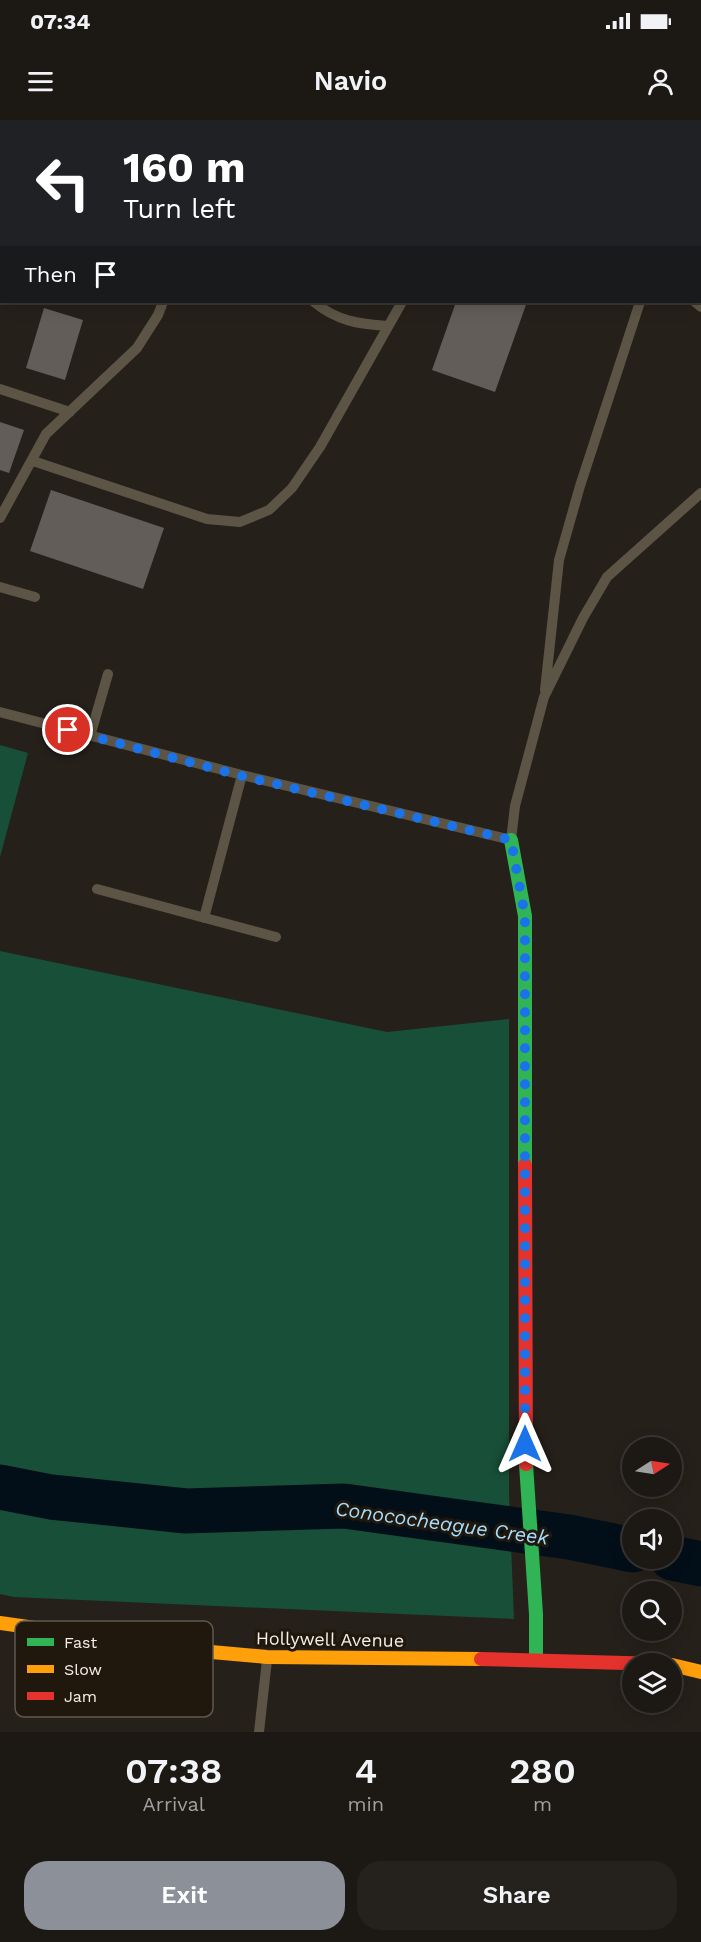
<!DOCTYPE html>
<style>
body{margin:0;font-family:"Work Sans",sans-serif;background:#25211d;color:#f1f3f6;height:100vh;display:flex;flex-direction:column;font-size:22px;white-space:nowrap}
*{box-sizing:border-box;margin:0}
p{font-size:20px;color:#a0a0a0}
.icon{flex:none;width:33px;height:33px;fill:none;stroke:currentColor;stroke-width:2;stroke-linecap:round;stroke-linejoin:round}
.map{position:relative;height:1612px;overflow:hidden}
.drawer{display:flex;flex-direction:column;background:#1c1814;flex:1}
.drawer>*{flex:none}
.top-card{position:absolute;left:0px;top:0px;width:702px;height:183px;box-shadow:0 3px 15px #0003,0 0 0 2px #3a3734;background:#202124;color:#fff;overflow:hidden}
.needle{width:39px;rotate:78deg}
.controls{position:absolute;left:622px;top:1317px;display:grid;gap:12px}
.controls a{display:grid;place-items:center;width:60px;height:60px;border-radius:50%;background:#1c1814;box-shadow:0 3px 15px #0003,0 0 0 2px #3a3734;font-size:30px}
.pin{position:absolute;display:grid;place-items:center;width:51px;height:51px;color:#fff;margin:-26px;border:3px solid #fff;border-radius:50%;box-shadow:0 2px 6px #0007}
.me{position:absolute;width:66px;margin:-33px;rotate:0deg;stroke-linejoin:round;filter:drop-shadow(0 0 4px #0008)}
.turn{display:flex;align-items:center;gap:21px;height:126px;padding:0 24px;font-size:27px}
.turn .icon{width:78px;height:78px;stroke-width:2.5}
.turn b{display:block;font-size:42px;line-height:51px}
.then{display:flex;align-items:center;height:57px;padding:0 24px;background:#0003;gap:12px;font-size:22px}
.eta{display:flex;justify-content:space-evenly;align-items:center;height:102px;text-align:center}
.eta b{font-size:36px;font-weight:600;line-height:42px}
.action{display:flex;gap:12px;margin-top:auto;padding:12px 24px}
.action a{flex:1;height:69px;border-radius:24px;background:#8c9099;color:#fff;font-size:24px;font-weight:600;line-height:69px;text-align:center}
.action a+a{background:#25211d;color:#f1f3f6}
.status{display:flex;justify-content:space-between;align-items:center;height:42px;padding:0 30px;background:#1c1814;direction:ltr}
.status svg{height:16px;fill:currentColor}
header{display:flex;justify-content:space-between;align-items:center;height:78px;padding:0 24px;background:#1c1814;font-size:27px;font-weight:600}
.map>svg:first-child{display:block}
</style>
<div class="status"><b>07:34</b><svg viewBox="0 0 49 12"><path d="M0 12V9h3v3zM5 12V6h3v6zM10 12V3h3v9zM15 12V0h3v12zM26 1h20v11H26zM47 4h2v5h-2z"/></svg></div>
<header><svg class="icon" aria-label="menu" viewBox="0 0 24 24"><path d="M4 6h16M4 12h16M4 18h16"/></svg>Navio<svg class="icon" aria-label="person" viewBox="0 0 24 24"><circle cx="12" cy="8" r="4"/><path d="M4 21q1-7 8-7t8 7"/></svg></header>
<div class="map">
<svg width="701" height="1612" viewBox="0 0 701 1612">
<rect width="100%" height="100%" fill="#26201a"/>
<path fill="#184f39" d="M 0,625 L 28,633 L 0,737 Z
M 0,831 L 387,912 L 509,899 L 509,1375 L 514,1499 L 14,1477 L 0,1474 Z"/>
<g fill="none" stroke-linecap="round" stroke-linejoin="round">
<path stroke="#030f18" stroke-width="45" d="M 0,1367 L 51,1377 L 186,1391 L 344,1386 L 569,1417 L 633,1430
M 672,1438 L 701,1444"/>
</g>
<path fill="#625d58" d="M 456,182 L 527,182 L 495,272 L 432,250 Z
M 44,188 L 83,200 L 65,260 L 26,248 Z
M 0,302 L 24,310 L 9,353 L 0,350 Z
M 51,370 L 164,408 L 143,469 L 30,431 Z"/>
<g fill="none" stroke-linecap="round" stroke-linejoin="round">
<path stroke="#5c5546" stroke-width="10" d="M 147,0 L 148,2
M 463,2 L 463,0
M 636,2 L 636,0
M 314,182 C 337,201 358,204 388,206
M 695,182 L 701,187
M 0,269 L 70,292
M 33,341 L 207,399 L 240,402 L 269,390 L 292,368 L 320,327 L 402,182
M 0,398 L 46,314 L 137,228 L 158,195 L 163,182
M 0,467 L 35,477
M 545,570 L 559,440 L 580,366 L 640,182
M 0,592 L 242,655 L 511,720 L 515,686 L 544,577 L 583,498 L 607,457 L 701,373
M 90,616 L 108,554
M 97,769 L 276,817
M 204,798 L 242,655
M 259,1612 L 267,1540"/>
<path stroke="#30b455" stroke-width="14" d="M 511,720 L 525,796 L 525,1045
M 526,1344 L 536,1494 L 536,1539"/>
<path stroke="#ff9f0a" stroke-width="14" d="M 0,1503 L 189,1530 L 267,1537 L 481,1539
M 672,1545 L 701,1552"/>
<path stroke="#e5322d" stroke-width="14" d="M 525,1045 L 526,1344
M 481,1539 L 661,1544"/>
</g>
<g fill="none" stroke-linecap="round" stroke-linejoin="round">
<path stroke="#1a73e8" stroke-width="10" stroke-dasharray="0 18" d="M 68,610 L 242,656 L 511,720 L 525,796 L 525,1324"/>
</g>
<g text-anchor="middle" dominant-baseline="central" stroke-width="6" stroke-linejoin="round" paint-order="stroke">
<g font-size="18" fill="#f7f0e9" stroke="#20170d">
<text transform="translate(330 1519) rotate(1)">Hollywell Avenue</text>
</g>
<g font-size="20" font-style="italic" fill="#a4ddff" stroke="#20170d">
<text transform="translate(442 1403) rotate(8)">Conococheague Creek</text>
</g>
</g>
<rect x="15" y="1501" width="198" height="96" rx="9" fill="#20170d" stroke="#60584f" stroke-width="1.5"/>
<rect x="27" y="1518" width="27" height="8" fill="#30b455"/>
<rect x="27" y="1545" width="27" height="8" fill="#ff9f0a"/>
<rect x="27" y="1572" width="27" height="8" fill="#e5322d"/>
<g font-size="16" fill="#f7f0e9">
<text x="64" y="1528">Fast</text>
<text x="64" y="1555">Slow</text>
<text x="64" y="1582">Jam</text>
</g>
</svg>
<div class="controls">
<a><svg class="needle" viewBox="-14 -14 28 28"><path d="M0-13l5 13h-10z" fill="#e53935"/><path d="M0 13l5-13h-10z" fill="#a0a0a0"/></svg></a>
<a><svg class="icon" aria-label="sound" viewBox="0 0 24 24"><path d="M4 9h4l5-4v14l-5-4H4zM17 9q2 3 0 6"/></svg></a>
<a><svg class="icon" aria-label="search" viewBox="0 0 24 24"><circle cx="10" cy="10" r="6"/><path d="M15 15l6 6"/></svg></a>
<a><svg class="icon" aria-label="layers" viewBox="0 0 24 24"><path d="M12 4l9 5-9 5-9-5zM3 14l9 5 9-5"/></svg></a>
</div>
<div class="pin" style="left:68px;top:610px;background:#d93025"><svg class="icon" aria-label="arrive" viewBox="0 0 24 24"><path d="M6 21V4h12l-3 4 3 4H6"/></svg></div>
<svg class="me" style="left:525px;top:1324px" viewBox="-20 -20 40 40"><path d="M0-17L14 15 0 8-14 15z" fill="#1a73e8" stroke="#fff" stroke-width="4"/></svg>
<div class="top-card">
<div class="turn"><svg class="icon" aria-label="left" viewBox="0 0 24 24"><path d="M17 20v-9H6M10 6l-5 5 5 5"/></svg><div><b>160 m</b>Turn left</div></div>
<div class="then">Then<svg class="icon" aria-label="arrive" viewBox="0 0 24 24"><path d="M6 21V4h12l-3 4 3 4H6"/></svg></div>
</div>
</div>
<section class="drawer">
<div class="eta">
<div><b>07:38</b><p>Arrival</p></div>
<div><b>4</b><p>min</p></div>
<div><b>280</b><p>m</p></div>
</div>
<div class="action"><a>Exit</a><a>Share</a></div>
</section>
